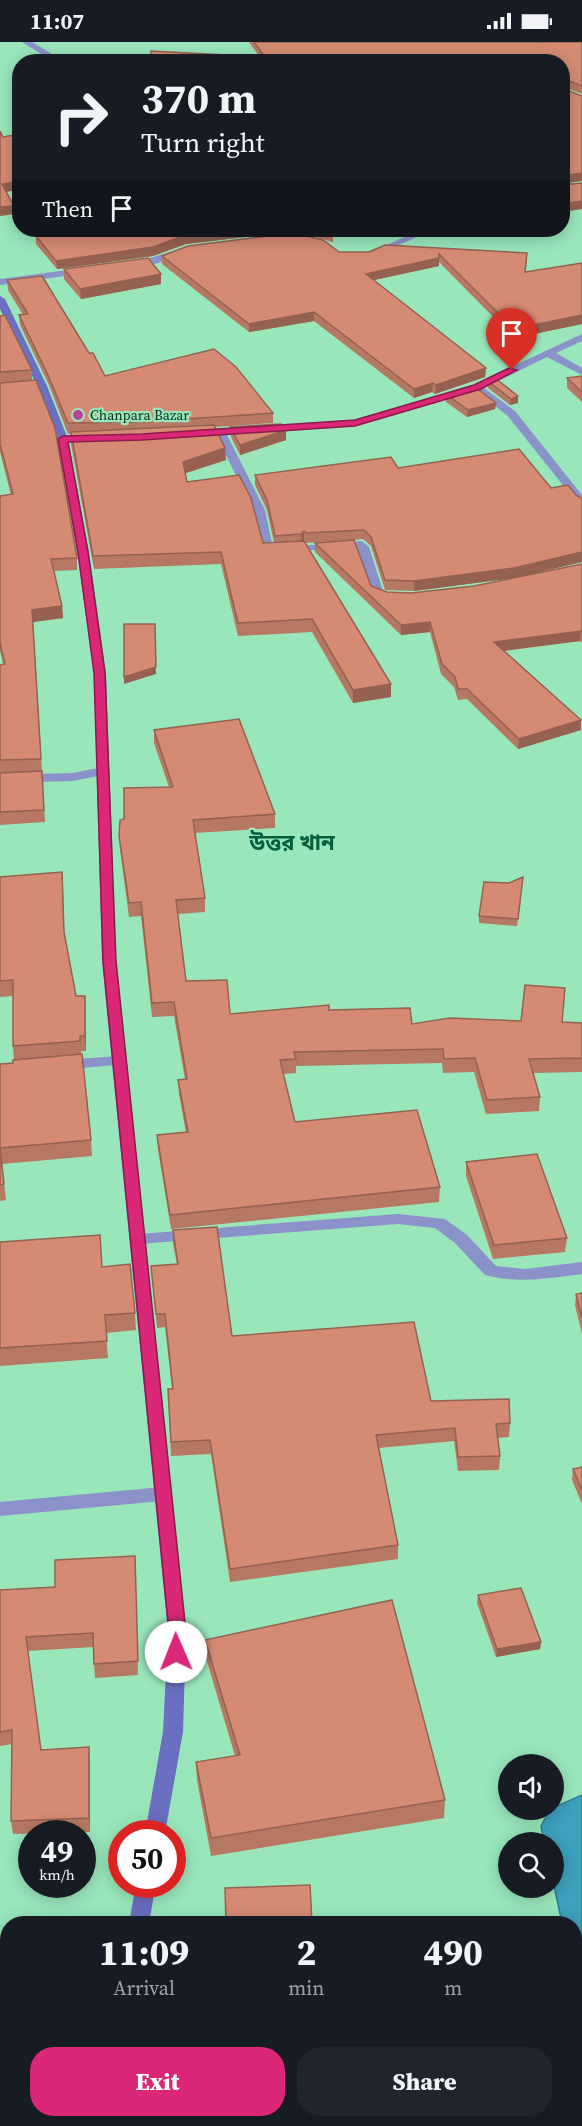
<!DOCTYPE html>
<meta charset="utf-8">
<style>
body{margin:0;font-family:"Source Serif 4","Noto Sans Bengali",serif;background:#20242c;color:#f1f3f6;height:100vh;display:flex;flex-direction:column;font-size:22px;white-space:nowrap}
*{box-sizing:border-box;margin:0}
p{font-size:20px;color:#9ea1a6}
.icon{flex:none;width:33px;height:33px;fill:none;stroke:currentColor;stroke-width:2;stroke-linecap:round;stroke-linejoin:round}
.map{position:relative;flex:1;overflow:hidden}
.side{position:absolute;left:0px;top:1874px;width:582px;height:212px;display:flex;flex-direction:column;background:#171b24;border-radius:24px 24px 0 0;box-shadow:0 3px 15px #0003}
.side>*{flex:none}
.hud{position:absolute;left:12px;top:12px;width:558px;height:183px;border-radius:24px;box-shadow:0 3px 15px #0003;background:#171b24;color:#f1f3f6;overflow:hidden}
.fabs{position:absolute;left:498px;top:1712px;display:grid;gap:12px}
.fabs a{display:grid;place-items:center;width:66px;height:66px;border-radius:50%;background:#171b24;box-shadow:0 3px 15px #0003;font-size:30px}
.speed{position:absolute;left:18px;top:1778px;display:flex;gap:12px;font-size:30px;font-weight:700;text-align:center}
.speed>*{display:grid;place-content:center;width:78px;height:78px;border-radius:50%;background:#171b24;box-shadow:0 3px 15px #0003;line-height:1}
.speed small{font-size:15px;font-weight:400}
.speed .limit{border:9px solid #d22;background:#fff;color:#111}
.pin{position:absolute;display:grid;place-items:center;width:51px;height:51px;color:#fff;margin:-62px -26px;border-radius:50% 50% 50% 0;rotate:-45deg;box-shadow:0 0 6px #0007}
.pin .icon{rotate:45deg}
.me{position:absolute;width:66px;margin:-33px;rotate:359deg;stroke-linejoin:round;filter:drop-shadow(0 0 4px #0008)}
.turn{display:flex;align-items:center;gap:21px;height:126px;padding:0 30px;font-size:27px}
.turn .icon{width:78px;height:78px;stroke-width:2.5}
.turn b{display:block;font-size:42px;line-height:51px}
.then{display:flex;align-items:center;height:57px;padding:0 30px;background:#0003;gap:12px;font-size:22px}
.eta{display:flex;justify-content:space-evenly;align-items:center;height:102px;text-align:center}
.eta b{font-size:36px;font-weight:800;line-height:42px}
.cta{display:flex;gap:12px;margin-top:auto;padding:12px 30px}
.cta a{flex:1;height:69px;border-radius:24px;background:#db2777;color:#fff;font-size:24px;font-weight:800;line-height:69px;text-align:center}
.cta a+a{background:#20242c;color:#f1f3f6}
.status{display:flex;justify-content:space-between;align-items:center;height:42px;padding:0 30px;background:#171b24;direction:ltr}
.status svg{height:16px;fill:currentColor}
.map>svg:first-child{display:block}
</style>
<div class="status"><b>11:07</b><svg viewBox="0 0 49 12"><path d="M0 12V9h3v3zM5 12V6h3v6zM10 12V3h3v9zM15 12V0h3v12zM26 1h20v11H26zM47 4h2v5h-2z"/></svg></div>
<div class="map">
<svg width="582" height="2084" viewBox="0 0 582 2084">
<rect width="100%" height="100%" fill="#99e6bb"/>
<path fill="#3ca1bc" stroke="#2e7f8d" stroke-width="1.5" d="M 582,1753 L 582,1916 L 575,1911 L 574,1881 L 562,1881 L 554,1844 L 554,1800 L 544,1800 L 541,1784 L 550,1767 Z"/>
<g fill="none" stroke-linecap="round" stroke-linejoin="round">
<path fill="#8b91c9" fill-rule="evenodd" d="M 22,0 L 32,0 L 65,20 L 54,20 Z
M 420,188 L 432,188 L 377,213 L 369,211 Z
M 180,207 L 185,210 L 183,212 L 159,221 L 131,226 L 126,223 Z
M 83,226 L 86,227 L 86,231 L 0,243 L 0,237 Z
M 582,292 L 582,299 L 556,311 L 582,326 L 582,333 L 547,315 L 484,346 L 515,369 L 582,453 L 582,463 L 578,462 L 507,373 L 475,349 L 355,384 L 227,393 L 265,468 L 273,506 L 362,499 L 369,505 L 383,549 L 397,552 L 397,558 L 374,555 L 355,505 L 264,512 L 253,468 L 216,393 L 200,394 L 195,391 L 200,388 L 354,378 L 473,343 Z
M 103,725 L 108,726 L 109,729 L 108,732 L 73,739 L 0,741 L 0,733 L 73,731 Z
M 119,1014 L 124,1016 L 126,1019 L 124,1022 L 62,1028 L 55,1023 L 62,1018 Z
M 398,1172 L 445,1177 L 467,1193 L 496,1224 L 525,1227 L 582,1220 L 582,1232 C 550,1236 517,1242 485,1233 L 455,1201 L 435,1186 L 398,1182 L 139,1202 L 133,1201 L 131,1197 L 133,1193 L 139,1192 Z
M 162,1445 L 168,1447 L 171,1452 L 168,1457 L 162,1459 L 0,1474 L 0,1460 Z"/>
<path fill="#6a6fc1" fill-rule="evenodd" d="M 0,254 L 5,257 L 47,344 L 68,397 L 89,510 L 106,631 L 116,919 L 186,1590 L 183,1690 L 165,1791 L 145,1791 L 163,1690 L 168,1590 L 102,919 L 94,631 L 77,510 L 58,397 L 37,344 L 0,267 Z
M 136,1842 L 156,1842 L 149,1881 L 129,1881 Z
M 94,2078 L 116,2078 L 115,2084 L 93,2084 Z"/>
</g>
<path fill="#b77863" d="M 249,0 L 582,0 L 582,52 L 562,44 L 562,20 L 259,14 Z
M 582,141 L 582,167 L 568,169 L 562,164 L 562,143 Z
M 305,188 L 333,188 L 333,200 L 305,192 Z
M 76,189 L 296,189 L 186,202 L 153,214 L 57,227 L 36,202 L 36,194 Z
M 385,203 L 527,219 L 525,230 L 582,221 L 582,282 L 514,296 L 439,220 L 439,224 L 374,238 L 486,326 L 485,335 L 435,352 L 432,350 L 414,356 L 314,279 L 249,290 L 162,222 L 162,214 L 369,210 Z
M 64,227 L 161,232 L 161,242 L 81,257 L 64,237 Z
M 7,238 L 89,311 L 105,334 L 273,371 L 273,381 L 215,385 L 226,418 L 185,431 L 187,440 L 263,501 L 274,501 L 267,468 L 255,443 L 255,433 L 398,426 L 551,446 L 582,456 L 582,520 L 514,536 L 414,549 L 385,548 L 371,504 L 363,497 L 354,498 L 371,544 L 387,550 L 411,551 L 474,544 L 582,522 L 582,601 L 580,599 L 504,609 L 581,688 L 518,707 L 467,657 L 458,658 L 454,645 L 441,632 L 430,590 L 401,593 L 315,510 L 315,501 L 319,500 L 306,501 L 391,642 L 391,655 L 353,661 L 312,590 L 238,594 L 221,522 L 94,527 L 71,402 L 71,392 L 68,392 L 49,343 L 20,283 L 19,273 L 23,273 L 8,248 Z
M 0,274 L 32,328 L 32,338 L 77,516 L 77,528 L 54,529 L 62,564 L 63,576 L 33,580 L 45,780 L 0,783 L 0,623 L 3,622 L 0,609 L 0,454 L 11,453 L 0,410 Z
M 582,334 L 582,360 L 567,346 L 567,336 Z
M 489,340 L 518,354 L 518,361 L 510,363 L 488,346 Z
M 447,353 L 496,361 L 495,367 L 467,375 L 446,360 Z
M 230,385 L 286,398 L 240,413 L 231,395 Z
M 154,688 L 275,772 L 275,786 L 195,791 L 205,856 L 205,870 L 178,872 L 186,939 L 230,972 L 329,968 L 412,982 L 582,981 L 582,1030 L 533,1031 L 540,1055 L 539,1069 L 486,1072 L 474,1030 L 443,1031 L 442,1021 L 296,1024 L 296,1031 L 283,1032 L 295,1080 L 440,1145 L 439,1160 L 171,1187 L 158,1108 L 157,1093 L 186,1091 L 179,1052 L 178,1038 L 185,1037 L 174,974 L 152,975 L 141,874 L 129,875 L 120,807 L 119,794 L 124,777 L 169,745 L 154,701 Z
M 0,835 L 63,845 L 64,893 L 76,954 L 86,969 L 86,1009 L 81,1009 L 91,1098 L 92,1114 L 2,1122 L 6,1158 L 0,1159 L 0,1022 L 13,1021 L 14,1018 L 13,1004 L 13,954 L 0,955 Z
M 522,842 L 517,884 L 479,881 L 479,874 Z
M 466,1120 L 567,1196 L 565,1210 L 493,1217 L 466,1134 Z
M 173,1188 L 232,1294 L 431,1359 L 510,1381 L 509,1395 L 497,1396 L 500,1414 L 499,1428 L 458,1429 L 454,1399 L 379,1406 L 398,1503 L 398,1517 L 230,1540 L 211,1412 L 171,1414 L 168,1347 L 172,1347 L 165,1285 L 157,1286 L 151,1224 L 177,1222 L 173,1202 Z
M 0,1200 L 102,1225 L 135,1271 L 136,1288 L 106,1291 L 108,1316 L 0,1324 Z
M 582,1251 L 582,1292 L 575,1263 L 576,1252 Z
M 582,1425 L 582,1462 L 572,1438 L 573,1427 Z
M 135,1514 L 138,1633 L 95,1636 L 93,1605 L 27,1609 L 41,1708 L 90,1719 L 90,1790 L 13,1792 L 11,1779 L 12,1702 L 0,1704 L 0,1548 L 55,1545 Z
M 478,1553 L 541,1600 L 540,1607 L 496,1615 L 477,1561 Z
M 205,1598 L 445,1758 L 444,1776 L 211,1814 L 197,1738 L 196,1720 L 235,1714 L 206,1616 Z
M 8,1913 L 8,2029 L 0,2029 L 0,1961 Z
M 129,2078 L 582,2084 L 130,2084 Z"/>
<path fill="#956150" d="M 582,131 L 582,139 L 562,142 L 562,134 Z
M 20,139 L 20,147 L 2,151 L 2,142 Z
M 582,159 L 582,167 L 568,169 L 569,161 Z
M 14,164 L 15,172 L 0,174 L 0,165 Z
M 238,188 L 296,188 L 296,189 L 186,202 L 153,214 L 57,227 L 56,219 L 186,193 Z
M 439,216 L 439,224 L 365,240 L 366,232 Z
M 161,232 L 161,242 L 81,257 L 80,247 Z
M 314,270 L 314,279 L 249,290 L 249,282 Z
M 582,273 L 582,282 L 514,296 L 514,287 Z
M 486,326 L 485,335 L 435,352 L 436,343 Z
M 433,341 L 432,350 L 414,356 L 414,347 Z
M 518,354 L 518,361 L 510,363 L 511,357 Z
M 496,361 L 495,367 L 467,375 L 468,368 Z
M 286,388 L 286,398 L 240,413 L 240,403 Z
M 225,406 L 226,418 L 183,432 L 183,420 Z
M 304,489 L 304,499 L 301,502 L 301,492 Z
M 582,510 L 582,520 L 514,536 L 414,549 L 414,539 Z
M 62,564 L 63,576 L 33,580 L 42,730 L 32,568 Z
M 430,580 L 430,590 L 401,593 L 401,583 Z
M 155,588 L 156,632 L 124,642 L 124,635 Z
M 581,589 L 580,599 L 493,610 L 494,600 Z
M 391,642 L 391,655 L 353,661 L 353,648 Z
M 581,678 L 581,688 L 518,707 L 519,697 Z
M 85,954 L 86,969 L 86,1009 L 85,994 Z
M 541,1600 L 540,1607 L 496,1615 L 497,1607 Z
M 89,1705 L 90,1719 L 90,1790 L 89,1776 Z"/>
<path fill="#d58b73" stroke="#956150" stroke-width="1.5" d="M 254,0 L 582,0 L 582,44 L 562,36 L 562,20 L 152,20 L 151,9 L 265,15 Z
M 562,46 L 582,54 L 582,131 L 562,134 Z
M 0,89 L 3,95 L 20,92 L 20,139 L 2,142 L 14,164 L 0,165 Z
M 582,141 L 582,159 L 569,161 L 562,155 L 562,143 Z
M 73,188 L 75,188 L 76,189 L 85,188 L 238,188 L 186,193 L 153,205 L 56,219 L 36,194 Z
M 293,191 L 323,198 L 339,210 L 369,210 L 385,203 L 527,211 L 525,230 L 582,221 L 582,273 L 514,287 L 439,212 L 439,216 L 366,232 L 486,326 L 436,343 L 433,341 L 414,347 L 314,270 L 249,282 L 162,214 L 188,204 Z
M 148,216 L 161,232 L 80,247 L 64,227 Z
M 42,234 L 89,311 L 93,311 L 105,334 L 214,307 L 236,325 L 273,371 L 142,380 L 68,381 L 48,333 L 19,273 L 28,272 L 7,238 Z
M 5,273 L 32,328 L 0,330 L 0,274 Z
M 582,334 L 582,350 L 567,336 Z
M 496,337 L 518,354 L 511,357 L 489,340 Z
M 36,338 L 55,386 L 77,516 L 51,517 L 62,564 L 32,568 L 41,717 L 0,718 L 0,623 L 5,622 L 0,601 L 0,454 L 13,452 L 0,402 L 0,341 Z
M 475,345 L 496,361 L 468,368 L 447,353 Z
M 281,382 L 286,388 L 240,403 L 230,385 Z
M 214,383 L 225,406 L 183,420 L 187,440 L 239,433 L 251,456 L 263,501 L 304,499 L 391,642 L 353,648 L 312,577 L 238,581 L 221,510 L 93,514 L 71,390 Z
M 519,407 L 551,446 L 568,443 L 577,454 L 582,456 L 582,510 L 514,526 L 414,539 L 385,538 L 371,495 L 364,488 L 306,491 L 304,489 L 301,492 L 275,494 L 267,458 L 255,433 L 391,415 L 398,426 Z
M 354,498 L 371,544 L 387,550 L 411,551 L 474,544 L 582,522 L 582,590 L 581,589 L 494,600 L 581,678 L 519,697 L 467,647 L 458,647 L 455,635 L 442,622 L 430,580 L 401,583 L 315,501 Z
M 124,582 L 155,582 L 156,625 L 124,635 Z
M 239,677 L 275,772 L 193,778 L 205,856 L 176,858 L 186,939 L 227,938 L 230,972 L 329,963 L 329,968 L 410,966 L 412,982 L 450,976 L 521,979 L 525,943 L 565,946 L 562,980 L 582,981 L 582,1016 L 529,1017 L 540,1055 L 487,1058 L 475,1016 L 444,1017 L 443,1007 L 294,1010 L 296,1017 L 280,1018 L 295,1080 L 417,1068 L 440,1145 L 170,1173 L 157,1093 L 188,1090 L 178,1038 L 187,1037 L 174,960 L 152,961 L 141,860 L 129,861 L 119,794 L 120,778 L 124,777 L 124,746 L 173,745 L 154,688 Z
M 42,729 L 44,768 L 0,770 L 0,731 Z
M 62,830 L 64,890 L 76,954 L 85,954 L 85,994 L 80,994 L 80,999 L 13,1004 L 13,938 L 0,939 L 0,835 Z
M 523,835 L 518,877 L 479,874 L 484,840 L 509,841 Z
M 82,1012 L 91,1098 L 0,1106 L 0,1022 L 13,1021 L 13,1018 Z
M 0,1106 L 4,1142 L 0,1143 Z
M 537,1112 L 567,1196 L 494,1203 L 466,1120 Z
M 217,1185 L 232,1294 L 414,1280 L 431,1359 L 509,1357 L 510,1381 L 496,1382 L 500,1414 L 458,1415 L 455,1386 L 376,1393 L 398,1503 L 230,1527 L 210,1398 L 171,1400 L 168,1347 L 173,1347 L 165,1272 L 156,1272 L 151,1224 L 178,1222 L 173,1188 Z
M 100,1193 L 102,1225 L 130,1222 L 135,1271 L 105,1273 L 107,1299 L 0,1306 L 0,1200 Z
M 582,1251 L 582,1276 L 576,1252 Z
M 582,1425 L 582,1448 L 573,1427 Z
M 135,1514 L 138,1619 L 94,1622 L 93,1591 L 26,1595 L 41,1708 L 89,1705 L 89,1776 L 11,1779 L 12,1688 L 0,1690 L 0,1548 L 55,1545 L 55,1518 Z
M 521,1546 L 541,1600 L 497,1607 L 478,1553 Z
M 392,1558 L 445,1758 L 211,1796 L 196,1720 L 240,1713 L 205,1598 Z
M 310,1843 L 312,1881 L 226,1881 L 225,1846 Z
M 4,1912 L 8,1913 L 8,2016 L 0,2016 L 0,1961 Z
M 574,1927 L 582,1927 L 582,2084 L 148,2084 L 149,2080 L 129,2079 L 129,2078 L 574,2078 Z"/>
<path fill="#db2777" stroke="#8e194d" stroke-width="1.5" d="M 509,326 L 517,328 L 481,347 L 355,384 L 142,398 L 68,400 L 88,510 L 105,631 L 116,919 L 186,1590 L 185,1610 L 182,1615 L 176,1617 L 170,1615 L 168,1610 L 169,1590 L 103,919 L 94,631 L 78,510 L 58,397 L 63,394 L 142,392 L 355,378 L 474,343 Z"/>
<circle fill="#b7429a" stroke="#99e6bb" stroke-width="2" cx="78" cy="373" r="6"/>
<g text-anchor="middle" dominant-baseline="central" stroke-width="4.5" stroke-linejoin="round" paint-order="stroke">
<g font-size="14" fill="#0f2f1f" stroke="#99e6bb" text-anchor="start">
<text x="90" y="373">Chanpara Bazar</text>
</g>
<g font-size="22" font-weight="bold" fill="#04603c" stroke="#99e6bb">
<text x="292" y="800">উত্তর খান</text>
</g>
</g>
</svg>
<div class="fabs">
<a><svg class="icon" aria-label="sound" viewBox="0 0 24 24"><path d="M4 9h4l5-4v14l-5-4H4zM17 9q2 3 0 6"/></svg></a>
<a><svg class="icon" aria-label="search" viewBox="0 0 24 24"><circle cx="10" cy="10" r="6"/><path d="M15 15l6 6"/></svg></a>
</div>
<div class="speed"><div>49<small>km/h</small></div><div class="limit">50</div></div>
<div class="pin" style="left:512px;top:328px;background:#d93025"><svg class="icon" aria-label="arrive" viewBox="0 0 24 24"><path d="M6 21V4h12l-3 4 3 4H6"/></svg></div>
<svg class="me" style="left:176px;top:1610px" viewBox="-20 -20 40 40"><circle r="19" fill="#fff"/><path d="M0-13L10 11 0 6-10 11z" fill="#db2777"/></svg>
<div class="hud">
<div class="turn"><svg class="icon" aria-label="right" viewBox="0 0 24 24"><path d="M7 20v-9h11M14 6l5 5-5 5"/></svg><div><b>370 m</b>Turn right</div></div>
<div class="then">Then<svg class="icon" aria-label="arrive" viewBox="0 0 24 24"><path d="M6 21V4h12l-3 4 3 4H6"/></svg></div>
</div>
<section class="side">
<div class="eta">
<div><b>11:09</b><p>Arrival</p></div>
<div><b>2</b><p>min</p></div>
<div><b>490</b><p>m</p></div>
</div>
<div class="cta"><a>Exit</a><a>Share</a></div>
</section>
</div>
